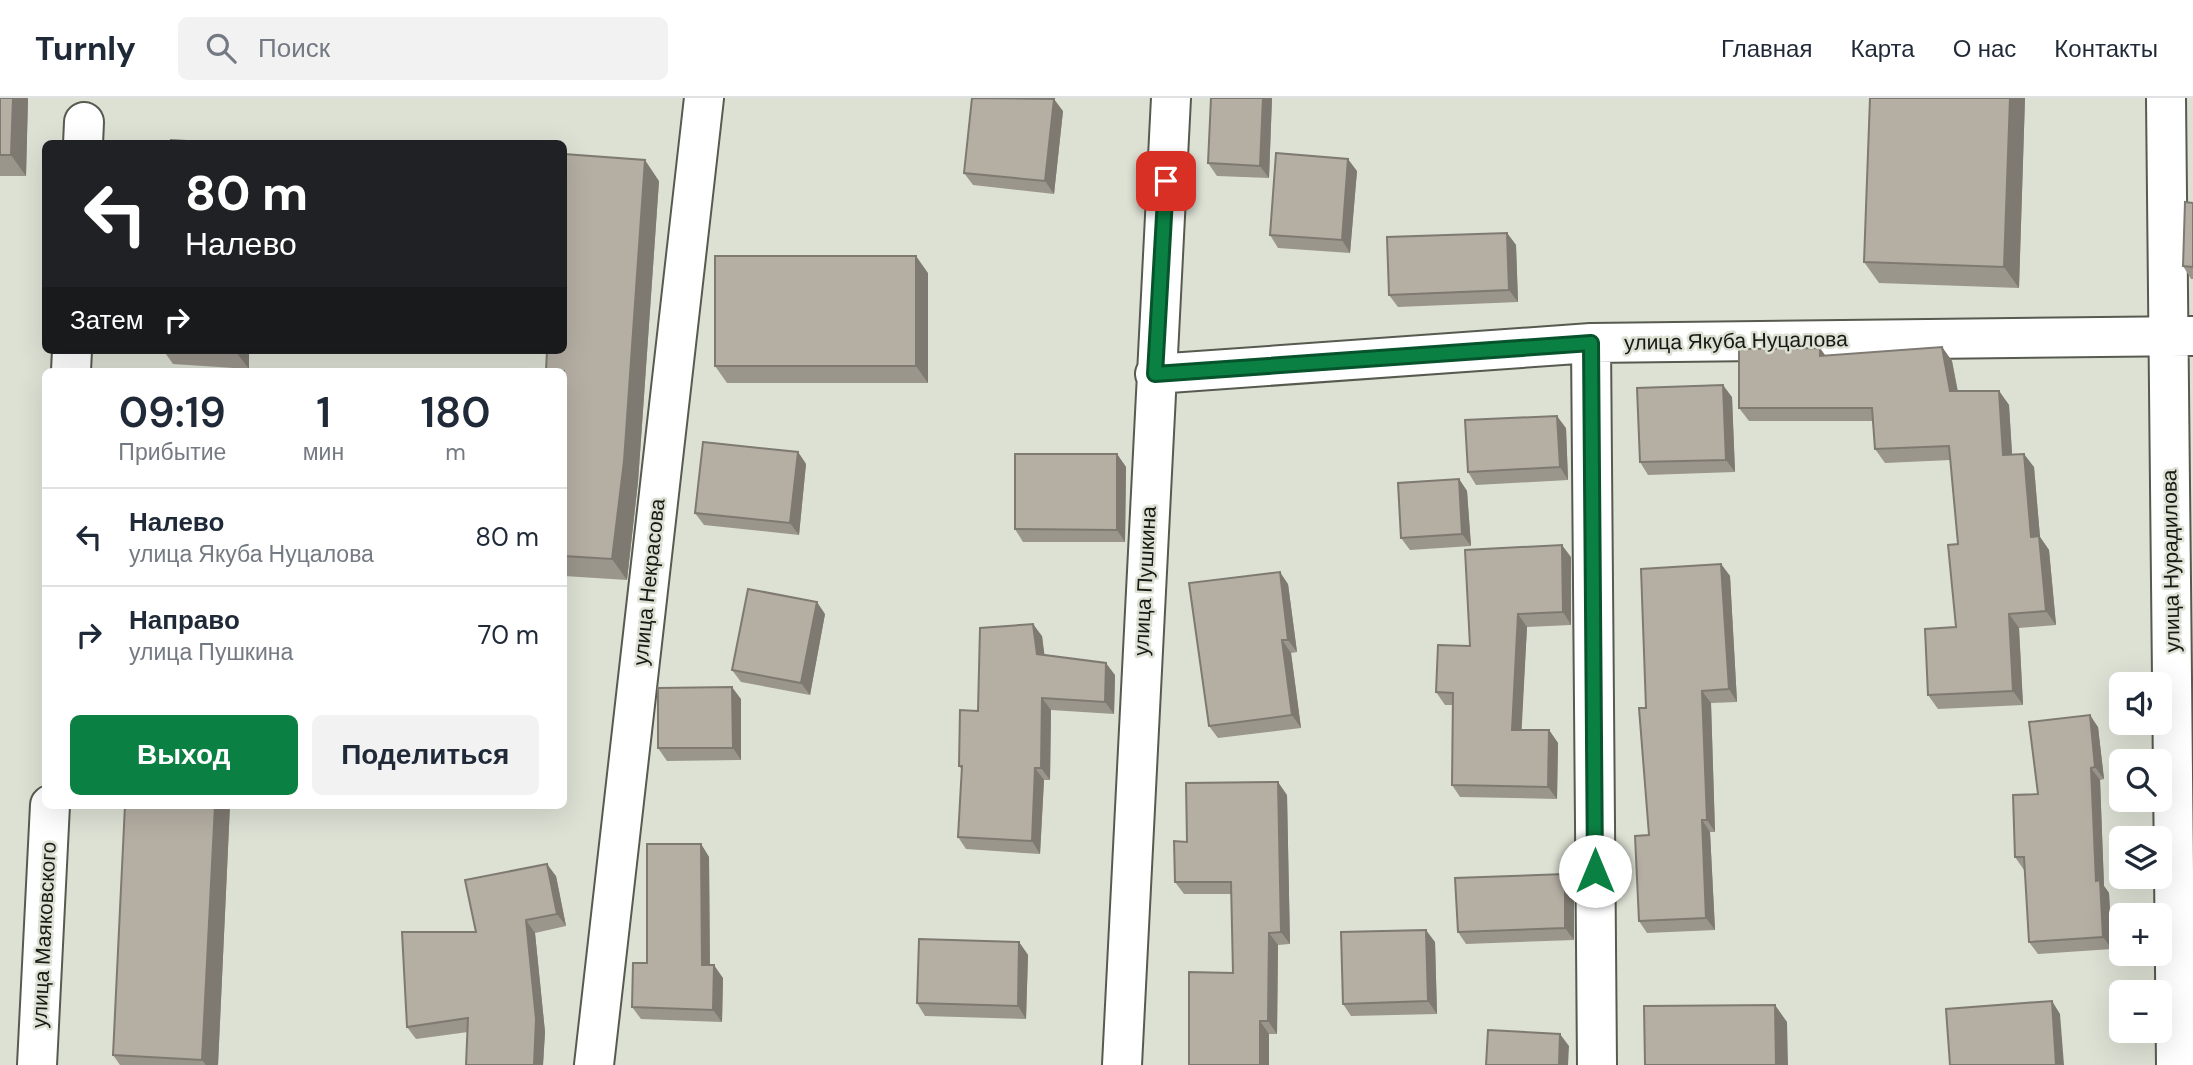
<!DOCTYPE html>
<html lang="ru">
<meta charset="utf-8">
<style>
body{margin:0;font-family:"DM Sans",sans-serif;background:#f2f2f3;color:#1f2937;height:100vh;display:flex;flex-direction:column;font-size:26px;white-space:nowrap}
*{box-sizing:border-box;margin:0}
p{font-size:23px;color:#747a83}
.icon{flex:none;width:38px;height:38px;fill:none;stroke:currentColor;stroke-width:2;stroke-linecap:round;stroke-linejoin:round}
.map{position:relative;flex:1;overflow:hidden}
.side{position:absolute;left:42px;top:270px;width:525px;height:441px;display:flex;flex-direction:column;background:#fff;border-radius:10px;box-shadow:0 7px 28px #0002}
.side>*{flex:none}
.banner{position:absolute;left:42px;top:42px;width:525px;height:214px;border-radius:10px;box-shadow:0 7px 28px #0002;background:#202124;color:#fff;overflow:hidden}
.fabs{position:absolute;left:2109px;top:574px;display:grid;gap:14px}
.fabs a{display:grid;place-items:center;width:63px;height:63px;border-radius:10px;background:#fff;box-shadow:0 7px 28px #0002;font-size:35px}
.pin{position:absolute;display:grid;place-items:center;width:60px;height:60px;color:#fff;margin:-30px;border-radius:14px;box-shadow:0 4px 10px #0006}
.me{position:absolute;width:77px;margin:-38px;rotate:0deg;stroke-linejoin:round;filter:drop-shadow(0 0 5px #0008)}
.turn{display:flex;align-items:center;gap:24px;height:147px;padding:0 28px;font-size:32px}
.turn .icon{width:91px;height:91px;stroke-width:2.5}
.turn b{display:block;font-size:49px;line-height:60px}
.then{display:flex;align-items:center;height:66px;padding:0 28px;background:#0003;gap:14px;font-size:26px}
.eta{display:flex;justify-content:space-evenly;align-items:center;height:119px;text-align:center}
.eta b{font-size:42px;font-weight:600;line-height:49px}
.action{display:flex;gap:14px;margin-top:auto;padding:14px 28px}
.action a{flex:1;height:80px;border-radius:10px;background:#0b8043;color:#fff;font-size:28px;font-weight:600;line-height:80px;text-align:center}
.action a+a{background:#f2f2f3;color:#1f2937}
ul{padding:0;list-style:none}
li{display:flex;align-items:center;gap:21px;height:98px;padding:0 28px;border-top:2px solid #e0e1e3}
li div{flex:1}
li b{display:block;font-size:26px}
li em{font-style:normal}
header{display:flex;align-items:center;gap:42px;box-sizing:border-box;height:98px;padding:0 35px;background:#fff;border-bottom:2px solid #e0e1e3}
header strong{font-size:33px}
nav{display:flex;gap:38px;margin-inline-start:auto;font-size:24px}
.search{width:490px;height:63px;background:#f2f2f3;display:flex;align-items:center;gap:18px;box-sizing:border-box;padding:0 24px;border-radius:10px;color:#747a83;font-size:26px}
.map>svg:first-child{display:block}
</style>
<header>
<strong>Turnly</strong>
<div class="search"><svg class="icon" aria-label="search" viewBox="0 0 24 24"><circle cx="10" cy="10" r="6"/><path d="M15 15l6 6"/></svg>Поиск</div>
<nav><a>Главная</a><a>Карта</a><a>О нас</a><a>Контакты</a></nav>
</header>
<div class="map">
<svg width="2193" height="967" viewBox="0 0 2193 967">
<rect width="100%" height="100%" fill="#dde1d4"/>
<g fill="none" stroke-linecap="round" stroke-linejoin="round">
<defs>
<path id="minor" d="M 2166,0 L 2176,967
M 83,46 L 84,24
M 1591,245 L 1597,967
M 71,273 L 72,252
M 1155,276 L 1591,245 L 2193,238
M 37,967 L 50,707
M 594,967 L 704,0
M 1122,967 L 1171,0"/>
</defs>
<use href="#minor" stroke="#575a4f" stroke-width="42"/>
<use href="#minor" stroke="#fff" stroke-width="38"/>
</g>
<path fill="#9b968c" d="M 0,0 L 28,0 L 26,78 L 0,78 Z
M 1211,0 L 1272,0 L 1269,80 L 1217,78 L 1208,65 Z
M 1870,0 L 2025,0 L 2019,190 L 1879,185 L 1864,164 Z
M 1063,13 L 1054,96 L 973,87 L 964,75 Z
M 1357,73 L 1350,155 L 1278,150 L 1270,137 Z
M 659,83 L 638,384 L 627,482 L 564,478 L 564,273 Z
M 2193,105 L 2193,181 L 2191,181 L 2183,168 Z
M 1507,135 L 1516,147 L 1518,204 L 1398,209 L 1389,197 Z
M 928,175 L 928,285 L 727,285 L 715,268 Z
M 1942,249 L 1952,263 L 1958,293 L 1999,293 L 2009,307 L 2012,357 L 2034,369 L 2040,439 L 2049,452 L 2056,527 L 2019,530 L 2023,607 L 1938,611 L 1928,597 L 1956,529 L 1958,446 L 1950,362 L 1885,365 L 1875,351 L 1873,323 L 1749,323 L 1739,310 L 1820,250 L 1825,258 Z
M 163,252 L 249,252 L 249,271 L 173,266 Z
M 1732,299 L 1735,374 L 1648,377 L 1640,364 Z
M 1566,330 L 1568,382 L 1476,387 L 1468,374 Z
M 798,354 L 806,366 L 799,437 L 704,427 L 695,415 Z
M 1117,356 L 1126,369 L 1125,444 L 1023,444 L 1015,431 Z
M 1459,381 L 1467,393 L 1471,448 L 1410,452 L 1401,440 Z
M 1571,459 L 1571,527 L 1527,529 L 1521,632 L 1549,632 L 1558,645 L 1557,701 L 1460,699 L 1452,687 L 1453,607 L 1445,607 L 1436,594 L 1470,548 Z
M 1721,466 L 1730,478 L 1737,604 L 1711,605 L 1715,734 L 1710,734 L 1715,832 L 1647,835 L 1639,823 L 1649,737 Z
M 1288,486 L 1297,554 L 1291,555 L 1301,630 L 1218,640 L 1209,628 Z
M 825,516 L 810,597 L 741,584 L 732,572 Z
M 1042,538 L 1044,557 L 1115,577 L 1114,616 L 1051,612 L 1050,682 L 1044,682 L 1040,756 L 966,751 L 958,739 L 962,672 L 959,668 L 978,613 Z
M 741,601 L 741,662 L 667,663 L 658,650 Z
M 2098,629 L 2104,681 L 2100,682 L 2104,788 L 2109,795 L 2112,851 L 2038,856 L 2029,844 L 2025,771 L 2024,772 L 2015,759 Z
M 1287,697 L 1290,846 L 1278,847 L 1277,936 L 1269,936 L 1269,967 L 1233,875 L 1231,796 L 1184,796 L 1175,784 L 1187,744 Z
M 125,707 L 230,707 L 218,967 L 120,967 L 113,957 Z
M 701,746 L 709,759 L 710,867 L 723,880 L 722,924 L 641,921 L 632,909 L 647,865 Z
M 1565,776 L 1574,788 L 1574,842 L 1466,846 L 1458,834 Z
M 556,778 L 566,828 L 535,835 L 545,934 L 543,967 L 466,967 L 468,934 L 416,941 L 407,929 Z
M 1019,844 L 1028,857 L 1026,921 L 925,918 L 917,905 Z
M 1435,844 L 1437,916 L 1351,918 L 1343,906 Z"/>
<path fill="#7e7a72" d="M 13,0 L 28,0 L 26,78 L 11,57 Z
M 1263,0 L 1272,0 L 1269,80 L 1260,68 Z
M 2010,0 L 2025,0 L 2019,190 L 2004,169 Z
M 1054,1 L 1063,13 L 1054,96 L 1045,83 Z
M 1348,61 L 1357,73 L 1350,155 L 1342,142 Z
M 645,62 L 659,83 L 638,384 L 627,482 L 612,461 Z
M 1507,135 L 1516,147 L 1518,204 L 1509,192 Z
M 916,158 L 928,175 L 928,285 L 916,268 Z
M 1942,249 L 1952,263 L 1960,307 L 1950,293 Z
M 1820,250 L 1830,264 L 1820,258 Z
M 237,252 L 249,252 L 249,271 L 236,254 Z
M 1723,287 L 1732,299 L 1735,374 L 1726,362 Z
M 1999,293 L 2009,307 L 2013,371 L 2003,357 Z
M 1557,318 L 1566,330 L 1568,382 L 1560,369 Z
M 798,354 L 806,366 L 799,437 L 790,425 Z
M 1117,356 L 1126,369 L 1125,444 L 1117,432 Z
M 2024,356 L 2034,369 L 2040,439 L 2049,452 L 2056,527 L 2046,513 L 2031,439 Z
M 1459,381 L 1467,393 L 1471,448 L 1462,436 Z
M 1562,447 L 1571,459 L 1571,527 L 1563,514 Z
M 1721,466 L 1730,478 L 1737,604 L 1729,591 Z
M 1280,474 L 1288,486 L 1297,554 L 1288,542 Z
M 817,504 L 825,516 L 810,597 L 801,585 Z
M 1518,516 L 1527,529 L 1521,644 L 1512,632 Z
M 2009,516 L 2019,530 L 2023,607 L 2013,593 Z
M 1033,526 L 1042,538 L 1046,568 L 1037,556 Z
M 1282,542 L 1291,555 L 1301,630 L 1292,617 Z
M 1106,565 L 1115,577 L 1114,616 L 1105,604 Z
M 732,589 L 741,601 L 741,662 L 733,650 Z
M 1702,593 L 1711,605 L 1715,734 L 1707,722 Z
M 1042,600 L 1051,612 L 1050,682 L 1041,670 Z
M 2090,617 L 2098,629 L 2104,681 L 2095,669 Z
M 1549,632 L 1558,645 L 1557,701 L 1548,689 Z
M 1035,670 L 1044,682 L 1040,756 L 1032,743 Z
M 2091,670 L 2100,682 L 2104,788 L 2109,795 L 2112,851 L 2103,839 L 2096,783 Z
M 1278,684 L 1287,697 L 1290,846 L 1281,834 Z
M 215,707 L 230,707 L 218,967 L 206,967 L 202,962 Z
M 1702,722 L 1710,734 L 1715,832 L 1706,820 Z
M 701,746 L 709,759 L 710,879 L 702,867 Z
M 547,766 L 556,778 L 566,828 L 557,816 Z
M 1565,776 L 1574,788 L 1574,842 L 1565,830 Z
M 526,822 L 535,835 L 545,934 L 543,967 L 534,967 Z
M 1426,832 L 1435,844 L 1437,916 L 1428,903 Z
M 1269,835 L 1278,847 L 1277,936 L 1268,923 Z
M 1019,844 L 1028,857 L 1026,921 L 1018,908 Z
M 714,867 L 723,880 L 722,924 L 713,912 Z
M 2052,903 L 2060,916 L 2064,967 L 2056,967 Z
M 1775,907 L 1787,924 L 1788,967 L 1776,967 Z
M 1260,923 L 1269,936 L 1269,967 L 1260,967 Z
M 1560,936 L 1569,948 L 1568,967 L 1559,967 Z"/>
<path fill="#b4aea3" stroke="#7e7a72" stroke-width="2" d="M 0,0 L 13,0 L 11,57 L 0,57 Z
M 972,0 L 1054,1 L 1045,83 L 964,75 Z
M 1211,0 L 1263,0 L 1260,68 L 1208,65 Z
M 1870,0 L 2010,0 L 2004,169 L 1864,164 Z
M 171,42 L 235,46 L 171,46 Z
M 1276,55 L 1348,61 L 1342,142 L 1270,137 Z
M 564,56 L 645,62 L 624,363 L 612,461 L 564,458 L 564,273 L 546,273 L 547,252 L 564,252 Z
M 2185,104 L 2193,105 L 2193,169 L 2183,168 Z
M 1507,135 L 1509,192 L 1389,197 L 1387,139 Z
M 715,158 L 916,158 L 916,268 L 715,268 Z
M 1942,249 L 1950,293 L 1999,293 L 2003,357 L 2024,356 L 2031,439 L 2039,438 L 2046,513 L 2009,516 L 2013,593 L 1928,597 L 1925,531 L 1956,529 L 1948,447 L 1958,446 L 1949,348 L 1875,351 L 1872,310 L 1739,310 L 1739,251 L 1820,250 L 1820,258 Z
M 209,252 L 237,252 L 236,254 Z
M 1723,287 L 1726,362 L 1640,364 L 1637,290 Z
M 1557,318 L 1560,369 L 1468,374 L 1465,322 Z
M 703,344 L 798,354 L 790,425 L 695,415 Z
M 1015,356 L 1117,356 L 1117,432 L 1015,431 Z
M 1459,381 L 1462,436 L 1401,440 L 1398,385 Z
M 1562,447 L 1563,514 L 1518,516 L 1512,632 L 1549,632 L 1548,689 L 1452,687 L 1453,595 L 1436,594 L 1438,547 L 1470,548 L 1465,452 Z
M 1721,466 L 1729,591 L 1702,593 L 1707,722 L 1702,722 L 1706,820 L 1639,823 L 1635,738 L 1649,737 L 1639,610 L 1646,610 L 1641,471 Z
M 1280,474 L 1288,542 L 1282,542 L 1292,617 L 1209,628 L 1189,485 Z
M 748,491 L 817,504 L 801,585 L 732,572 Z
M 1033,526 L 1037,556 L 1106,565 L 1105,604 L 1042,600 L 1041,670 L 1035,670 L 1032,743 L 958,739 L 962,668 L 959,668 L 960,612 L 978,613 L 980,530 Z
M 732,589 L 733,650 L 658,650 L 658,590 Z
M 2090,617 L 2095,669 L 2091,670 L 2096,783 L 2100,782 L 2103,839 L 2029,844 L 2024,759 L 2015,759 L 2013,697 L 2038,696 L 2029,624 Z
M 1278,684 L 1281,834 L 1269,835 L 1268,923 L 1260,923 L 1260,967 L 1189,967 L 1189,874 L 1233,875 L 1231,784 L 1175,784 L 1174,743 L 1187,744 L 1186,685 Z
M 125,707 L 215,707 L 202,962 L 113,957 Z
M 647,746 L 701,746 L 702,867 L 714,867 L 713,912 L 632,909 L 633,865 L 647,865 Z
M 547,766 L 557,816 L 526,822 L 536,921 L 534,967 L 466,967 L 468,920 L 407,929 L 402,834 L 476,834 L 465,782 Z
M 1565,776 L 1565,830 L 1458,834 L 1455,780 Z
M 1426,832 L 1428,903 L 1343,906 L 1341,834 Z
M 919,841 L 1019,844 L 1018,908 L 917,905 Z
M 2052,903 L 2056,967 L 1950,967 L 1946,911 Z
M 1775,907 L 1776,967 L 1645,967 L 1644,908 Z
M 1488,932 L 1560,936 L 1559,967 L 1486,967 Z"/>
<g fill="none" stroke-linecap="round" stroke-linejoin="round">
<defs>
<path id="route" d="M 1166,83 L 1155,276 L 1591,245 L 1595,773"/>
</defs>
<use href="#route" stroke="#07532c" stroke-width="18"/>
<use href="#route" stroke="#0b8043" stroke-width="12"/>
</g>
<g text-anchor="middle" dominant-baseline="central" stroke-width="5" stroke-linejoin="round" paint-order="stroke">
<g font-size="21" fill="#171914" stroke="#dde1d4">
<text transform="translate(1736 243) rotate(-1)">улица Якуба Нуцалова</text>
<text transform="translate(2171 463) rotate(-91)">улица Нурадилова</text>
<text transform="translate(1145 483) rotate(-87)">улица Пушкина</text>
<text transform="translate(649 484) rotate(-84)">улица Некрасова</text>
<text transform="translate(44 837) rotate(-87)">улица Маяковского</text>
</g>
</g>
</svg>
<div class="fabs">
<a><svg class="icon" aria-label="sound" viewBox="0 0 24 24"><path d="M4 9h4l5-4v14l-5-4H4zM17 9q2 3 0 6"/></svg></a>
<a><svg class="icon" aria-label="search" viewBox="0 0 24 24"><circle cx="10" cy="10" r="6"/><path d="M15 15l6 6"/></svg></a>
<a><svg class="icon" aria-label="layers" viewBox="0 0 24 24"><path d="M12 4l9 5-9 5-9-5zM3 14l9 5 9-5"/></svg></a>
<a>+</a>
<a>−</a>
</div>
<div class="pin" style="left:1166px;top:83px;background:#d93025"><svg class="icon" aria-label="arrive" viewBox="0 0 24 24"><path d="M6 21V4h12l-3 4 3 4H6"/></svg></div>
<svg class="me" style="left:1595px;top:773px" viewBox="-20 -20 40 40"><circle r="19" fill="#fff"/><path d="M0-13L10 11 0 6-10 11z" fill="#0b8043"/></svg>
<div class="banner">
<div class="turn"><svg class="icon" aria-label="left" viewBox="0 0 24 24"><path d="M17 20v-9H6M10 6l-5 5 5 5"/></svg><div><b>80 m</b>Налево</div></div>
<div class="then">Затем<svg class="icon" aria-label="right" viewBox="0 0 24 24"><path d="M7 20v-9h11M14 6l5 5-5 5"/></svg></div>
</div>
<section class="side">
<div class="eta">
<div><b>09:19</b><p>Прибытие</p></div>
<div><b>1</b><p>мин</p></div>
<div><b>180</b><p>m</p></div>
</div>
<ul>
<li><svg class="icon" aria-label="left" viewBox="0 0 24 24"><path d="M17 20v-9H6M10 6l-5 5 5 5"/></svg><div><b>Налево</b><p>улица Якуба Нуцалова</p></div><em>80 m</em></li>
<li><svg class="icon" aria-label="right" viewBox="0 0 24 24"><path d="M7 20v-9h11M14 6l5 5-5 5"/></svg><div><b>Направо</b><p>улица Пушкина</p></div><em>70 m</em></li>
</ul>
<div class="action"><a>Выход</a><a>Поделиться</a></div>
</section>
</div>
